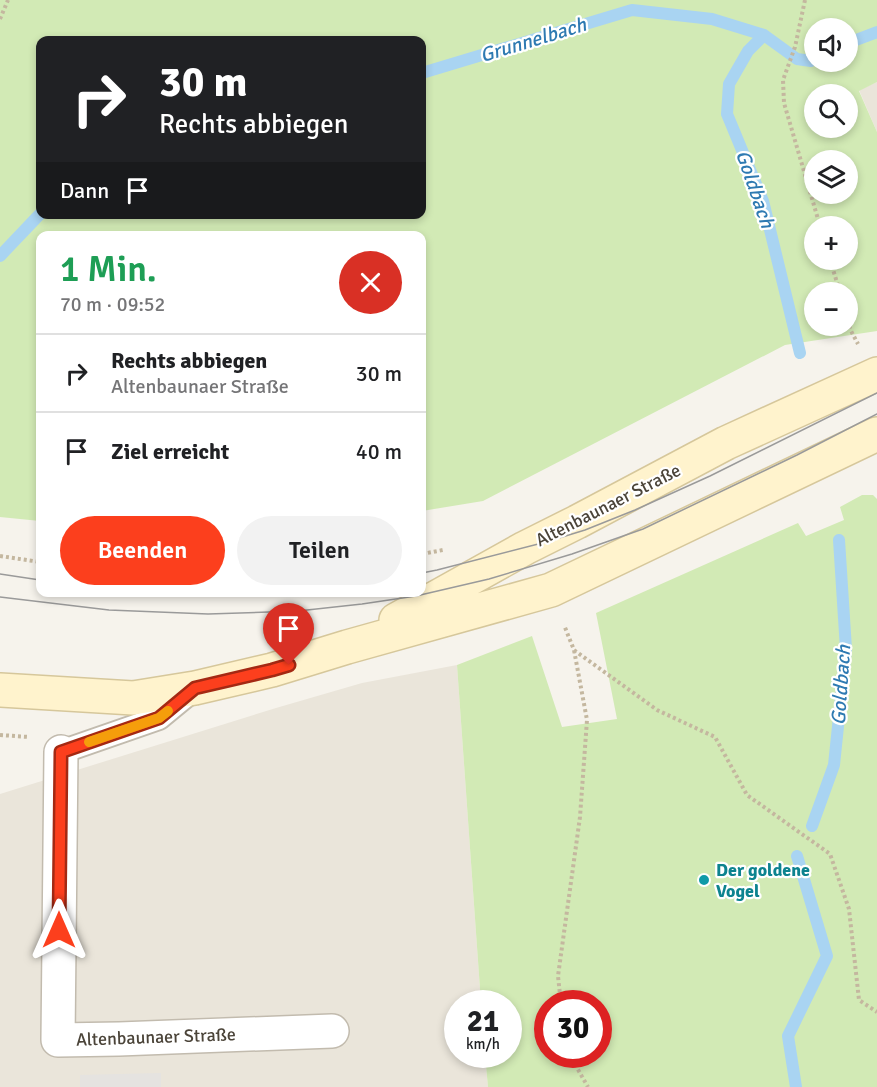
<!DOCTYPE html>
<html lang="de">
<meta charset="utf-8">
<style>
body{margin:0;font-family:Signika,sans-serif;background:#f2f2f2;color:#202124;height:100vh;display:flex;flex-direction:column;font-size:22px;white-space:nowrap}
*{box-sizing:border-box;margin:0}
p{font-size:20px;color:#757577}
.icon{flex:none;width:33px;height:33px;fill:none;stroke:currentColor;stroke-width:2;stroke-linecap:round;stroke-linejoin:round}
.map{position:relative;flex:1;overflow:hidden}
.details{position:absolute;left:36px;top:231px;width:390px;height:366px;display:flex;flex-direction:column;background:#fff;border-radius:12px;box-shadow:0 3px 9px #0003}
.details>*{flex:none}
.hud{position:absolute;left:36px;top:36px;width:390px;height:183px;border-radius:12px;box-shadow:0 3px 9px #0003;background:#202124;color:#fff;overflow:hidden}
.fabs{position:absolute;left:804px;top:18px;display:grid;gap:12px}
.fabs a{display:grid;place-items:center;width:54px;height:54px;border-radius:50%;background:#fff;box-shadow:0 3px 9px #0003;font-size:30px}
.speed{position:absolute;left:444px;top:990px;display:flex;gap:12px;font-size:30px;font-weight:700;text-align:center}
.speed>*{display:grid;place-content:center;width:78px;height:78px;border-radius:50%;background:#fff;box-shadow:0 3px 9px #0003;line-height:1}
.speed small{font-size:15px;font-weight:400}
.speed .limit{border:9px solid #d22;background:#fff;color:#111}
.pin{position:absolute;display:grid;place-items:center;width:51px;height:51px;color:#fff;margin:-62px -26px;border-radius:50% 50% 50% 0;rotate:-45deg;box-shadow:0 0 6px #0007}
.pin .icon{rotate:45deg}
.me{position:absolute;width:66px;margin:-33px;rotate:0deg;stroke-linejoin:round;filter:drop-shadow(0 0 4px #0008)}
.turn{display:flex;align-items:center;gap:21px;height:126px;padding:0 24px;font-size:27px}
.turn .icon{width:78px;height:78px;stroke-width:2.5}
.turn b{display:block;font-size:42px;line-height:51px}
.then{display:flex;align-items:center;height:57px;padding:0 24px;background:#0003;gap:12px;font-size:22px}
.round{display:grid;place-items:center;flex:none;width:63px;height:63px;border-radius:32px;background:#f2f2f2}
.overview{display:flex;align-items:center;justify-content:space-between;height:102px;padding:0 24px}
h1{font-size:36px;font-weight:600;line-height:45px;color:#1e9e55}
.primary-button{display:flex;gap:12px;margin-top:auto;padding:12px 24px}
.primary-button a{flex:1;height:69px;border-radius:36px;background:#fc3f1d;color:#fff;font-size:24px;font-weight:600;line-height:69px;text-align:center}
.primary-button a+a{background:#f2f2f2;color:#202124}
ul{padding:0;list-style:none}
li{display:flex;align-items:center;gap:18px;height:78px;padding:0 24px;border-top:2px solid #e0e0e0}
li div{flex:1}
li b{display:block;font-size:22px}
li em{font-style:normal}
.map>svg:first-child{display:block}
</style>
<div class="map">
<svg width="877" height="1087" viewBox="0 0 877 1087">
<rect width="100%" height="100%" fill="#f6f3ec"/>
<path fill="#eae5da" d="M 877,82 L 877,132 L 859,90 Z
M 457,665 L 481,1003 L 458,1004 L 458,1054 L 485,1055 L 488,1087 L 0,1087 L 0,794 L 276,708 L 362,683 Z"/>
<path fill="#d2eab5" fill-rule="evenodd" d="M 0,0 L 877,0 L 877,82 L 859,91 L 877,132 L 877,331 L 785,345 L 483,501 L 422,511 L 422,236 L 40,236 L 40,521 L 0,517 ZM 814,28 L 848,28 L 848,62 L 814,62 ZM 40,40 L 422,40 L 422,214 L 40,214 ZM 814,94 L 848,94 L 848,128 L 814,128 ZM 814,160 L 848,160 L 848,194 L 814,194 ZM 814,226 L 848,226 L 848,260 L 814,260 ZM 814,292 L 848,292 L 848,326 L 814,326 Z
M 862,495 L 873,495 L 877,499 L 877,1087 L 488,1087 L 485,1055 L 508,1054 L 508,1004 L 481,1003 L 457,665 L 532,636 L 562,727 L 617,719 L 596,613 L 798,523 L 806,536 L 844,520 L 840,507 ZM 548,1004 L 598,1004 L 598,1054 L 548,1054 Z"/>
<path fill="#e5e3e0" d="M 161,1073 L 161,1087 L 80,1087 L 80,1075 Z"/>
<g fill="none" stroke-linecap="round" stroke-linejoin="round">
<path stroke="#a9d4f2" stroke-width="12" d="M 764,35 L 748,51 L 729,84 L 727,114 L 763,201 L 800,353
M 848,43 L 877,32
M 422,73 L 632,10 L 712,19 L 764,35 L 797,59 L 811,61 L 814,59
M 0,256 L 40,214
M 812,826 L 834,765 L 846,649 L 839,540
M 796,1087 L 788,1036 L 827,956 L 797,856"/>
<defs>
<path id="service" d="M 61,752 L 159,718 L 193,690"/>
<path id="minor" d="M 61,752 L 58,1040 L 119,1039 L 332,1031"/>
<path id="secondary" d="M 396,620 L 525,548 L 577,522 L 726,443 L 877,374
M 0,690 L 133,698 L 195,688 L 272,670 L 347,647 L 551,590 L 877,434"/>
</defs>
<use href="#service" stroke="#c2bbae" stroke-width="26"/>
<use href="#minor" stroke="#c2bbae" stroke-width="36"/>
<use href="#secondary" stroke="#d6c79b" stroke-width="36"/>
<path stroke="#c4b79f" stroke-width="4" stroke-dasharray="3 3" stroke-linecap="butt" d="M 805,0 L 795,47 L 783,80 L 784,103 L 820,226
M 0,19 L 8,0
M 830,260 L 840,292
M 848,320 L 850,329 L 858,344
M 422,554 L 443,550
M 0,556 L 40,562
M 574,650 L 657,710 L 715,737 L 747,795 L 830,854 L 849,909 L 859,1000 L 877,1012
M 0,735 L 29,737
M 561,1004 L 558,976 L 580,817 L 587,720 L 574,650 L 564,625
M 569,1054 L 588,1087"/>
<use href="#service" stroke="#fff" stroke-width="22"/>
<use href="#minor" stroke="#fff" stroke-width="33"/>
<use href="#secondary" stroke="#fff3cd" stroke-width="33"/>
<path stroke="#9a9a9a" stroke-width="1.5" d="M 422,573 L 437,570 L 546,542 L 585,530 L 635,510 L 710,476 L 877,393
M 0,574 L 40,580
M 191,592 L 215,592
M 0,597 L 109,610 L 208,614 L 298,611 L 362,604 L 416,596 L 489,579 L 572,554 L 643,529 L 797,455 L 877,414"/>
</g>
<g fill="none" stroke-linecap="round" stroke-linejoin="round">
<defs>
<path id="route" d="M 59,930 L 61,752 L 159,718 L 195,688 L 272,670 L 289,665"/>
</defs>
<use href="#route" stroke="#a42913" stroke-width="15"/>
<use href="#route" stroke="#fc3f1d" stroke-width="10"/>
<path stroke="#f59e0b" stroke-width="10" d="M 89,742 L 159,718 L 168,711"/>
</g>
<circle fill="#0f9aa8" stroke="#fff" stroke-width="2" cx="704" cy="880" r="6"/>
<g text-anchor="middle" dominant-baseline="central" stroke-width="4.5" stroke-linejoin="round" paint-order="stroke">
<g font-size="18" fill="#4b4439" stroke="#fff">
<text transform="translate(608 505) rotate(-27)">Altenbaunaer Straße</text>
<text transform="translate(156 1037) rotate(-2)">Altenbaunaer Straße</text>
</g>
<g font-size="18" font-weight="bold" fill="#0d838f" stroke="#fff" text-anchor="start">
<text x="716" y="870">Der goldene<tspan x="716" dy="21">Vogel</tspan></text>
</g>
<g font-size="20" font-style="italic" fill="#2e7ab2" stroke="#fff">
<text transform="translate(533 40) rotate(-17)">Grunnelbach</text>
<text transform="translate(755 189) rotate(71)">Goldbach</text>
<text transform="translate(841 685) rotate(-86)">Goldbach</text>
</g>
</g>
</svg>
<div class="fabs">
<a><svg class="icon" aria-label="sound" viewBox="0 0 24 24"><path d="M4 9h4l5-4v14l-5-4H4zM17 9q2 3 0 6"/></svg></a>
<a><svg class="icon" aria-label="search" viewBox="0 0 24 24"><circle cx="10" cy="10" r="6"/><path d="M15 15l6 6"/></svg></a>
<a><svg class="icon" aria-label="layers" viewBox="0 0 24 24"><path d="M12 4l9 5-9 5-9-5zM3 14l9 5 9-5"/></svg></a>
<a>+</a>
<a>−</a>
</div>
<div class="speed"><div>21<small>km/h</small></div><div class="limit">30</div></div>
<div class="pin" style="left:289px;top:665px;background:#d93025"><svg class="icon" aria-label="arrive" viewBox="0 0 24 24"><path d="M6 21V4h12l-3 4 3 4H6"/></svg></div>
<svg class="me" style="left:59px;top:930px" viewBox="-20 -20 40 40"><path d="M0-17L14 15 0 8-14 15z" fill="#fc3f1d" stroke="#fff" stroke-width="4"/></svg>
<div class="hud">
<div class="turn"><svg class="icon" aria-label="right" viewBox="0 0 24 24"><path d="M7 20v-9h11M14 6l5 5-5 5"/></svg><div><b>30 m</b>Rechts abbiegen</div></div>
<div class="then">Dann<svg class="icon" aria-label="arrive" viewBox="0 0 24 24"><path d="M6 21V4h12l-3 4 3 4H6"/></svg></div>
</div>
<section class="details">
<div class="overview"><div><h1>1 Min.</h1><p>70 m · 09:52</p></div><a class="round" style="background:#d93025;color:#fff"><svg class="icon" aria-label="close" viewBox="0 0 24 24"><path d="M6 6l12 12M18 6L6 18"/></svg></a></div>
<ul>
<li><svg class="icon" aria-label="right" viewBox="0 0 24 24"><path d="M7 20v-9h11M14 6l5 5-5 5"/></svg><div><b>Rechts abbiegen</b><p>Altenbaunaer Straße</p></div><em>30 m</em></li>
<li><svg class="icon" aria-label="arrive" viewBox="0 0 24 24"><path d="M6 21V4h12l-3 4 3 4H6"/></svg><div><b>Ziel erreicht</b></div><em>40 m</em></li>
</ul>
<div class="primary-button"><a>Beenden</a><a>Teilen</a></div>
</section>
</div>
